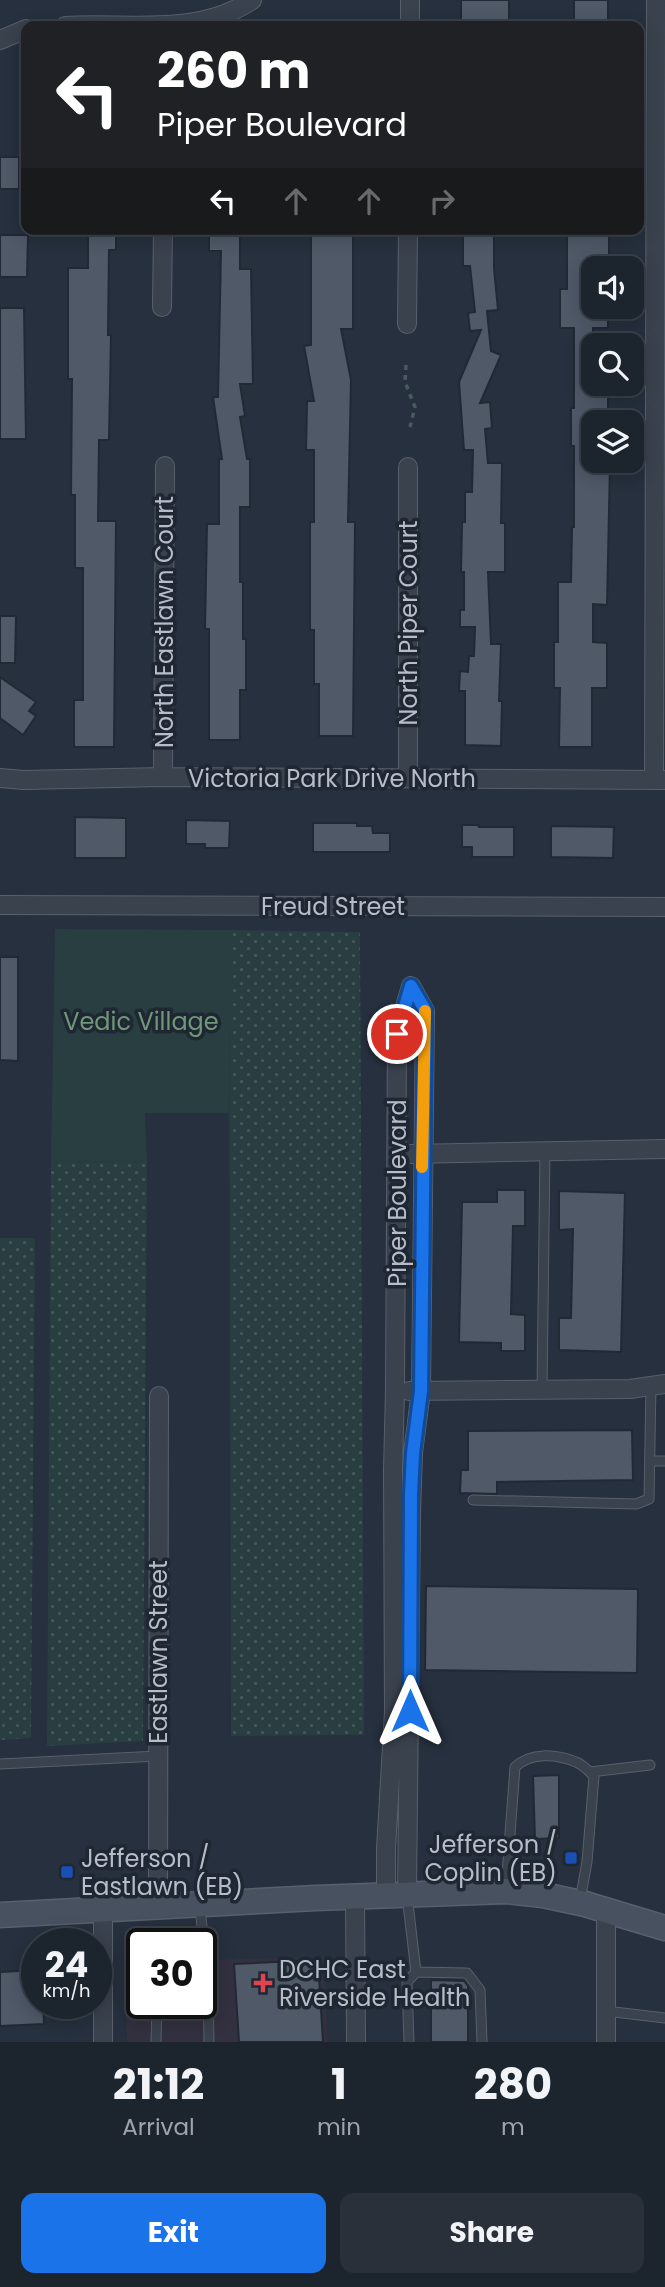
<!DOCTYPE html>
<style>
body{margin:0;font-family:Poppins,sans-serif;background:#29303a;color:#f1f3f6;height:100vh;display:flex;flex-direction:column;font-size:26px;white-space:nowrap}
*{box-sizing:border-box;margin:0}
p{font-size:23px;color:#a0a4aa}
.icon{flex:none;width:38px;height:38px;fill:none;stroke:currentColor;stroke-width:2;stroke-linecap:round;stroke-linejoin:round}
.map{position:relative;height:2042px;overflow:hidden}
.panel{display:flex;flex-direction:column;background:#1c242e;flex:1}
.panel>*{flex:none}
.guide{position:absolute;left:21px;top:21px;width:623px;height:214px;border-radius:14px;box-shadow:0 4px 18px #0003,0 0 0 2px #3a414a;background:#202124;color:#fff;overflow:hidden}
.tools{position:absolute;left:581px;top:256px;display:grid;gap:14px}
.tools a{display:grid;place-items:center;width:63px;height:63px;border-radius:14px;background:#1c242e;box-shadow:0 4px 18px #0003,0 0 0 2px #3a414a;font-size:35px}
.speed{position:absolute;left:21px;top:1928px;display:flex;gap:14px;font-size:35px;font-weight:700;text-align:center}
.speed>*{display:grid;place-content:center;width:91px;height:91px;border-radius:50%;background:#1c242e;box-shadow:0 4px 18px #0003,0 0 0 2px #3a414a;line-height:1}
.speed small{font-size:18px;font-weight:400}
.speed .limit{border:4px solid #111;border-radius:10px;background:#fff;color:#111}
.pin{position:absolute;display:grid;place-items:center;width:60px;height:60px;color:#fff;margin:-30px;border:4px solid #fff;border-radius:50%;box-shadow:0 2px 7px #0007}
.me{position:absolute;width:77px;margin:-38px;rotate:0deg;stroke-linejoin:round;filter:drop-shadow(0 0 5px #0008)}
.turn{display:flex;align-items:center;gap:24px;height:147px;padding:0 21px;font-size:32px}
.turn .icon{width:91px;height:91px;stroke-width:2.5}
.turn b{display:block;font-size:49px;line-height:60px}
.lanes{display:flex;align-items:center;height:66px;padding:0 21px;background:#0003;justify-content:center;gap:35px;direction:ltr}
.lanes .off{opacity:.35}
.eta{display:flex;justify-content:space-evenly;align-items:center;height:119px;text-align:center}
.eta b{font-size:42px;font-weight:700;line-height:49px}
.primary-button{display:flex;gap:14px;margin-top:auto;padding:14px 21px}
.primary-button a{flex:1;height:80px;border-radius:14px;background:#1a73e8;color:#fff;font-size:28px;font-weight:700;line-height:80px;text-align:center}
.primary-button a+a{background:#29303a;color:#f1f3f6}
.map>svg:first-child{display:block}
</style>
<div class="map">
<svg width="665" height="2042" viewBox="0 0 665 2042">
<defs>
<pattern id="grass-dots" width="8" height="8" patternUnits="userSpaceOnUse" patternTransform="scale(1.75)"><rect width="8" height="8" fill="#293e40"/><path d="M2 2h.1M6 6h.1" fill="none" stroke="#46585a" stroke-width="1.8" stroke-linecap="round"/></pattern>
</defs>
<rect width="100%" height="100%" fill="#26303e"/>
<path fill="#33313f" d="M 325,1957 L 327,2042 L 127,2042 L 125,1962 L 142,1961 L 142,2004 L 201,2004 L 201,1960 Z"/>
<path fill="url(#grass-dots)" d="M 229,930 L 360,932 L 364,1735 L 231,1736 Z
M 51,1161 L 147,1162 L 143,1741 L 47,1746 Z
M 0,1238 L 35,1238 L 31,1738 L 0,1740 Z"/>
<path fill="#293e40" d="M 55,929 L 229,930 L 229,1113 L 145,1113 L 147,1162 L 51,1161 Z"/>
<path fill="#4f5968" stroke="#212935" stroke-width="2" d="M 461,0 L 509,0 L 509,26 L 461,26 Z
M 574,0 L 608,0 L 608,26 L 574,26 Z
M 0,157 L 19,157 L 19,189 L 0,189 Z
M 88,229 L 116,229 L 116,250 L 109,250 L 108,335 L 111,335 L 109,440 L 99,440 L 98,521 L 116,521 L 114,747 L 74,747 L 74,700 L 83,700 L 83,568 L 75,568 L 75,495 L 71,495 L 72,379 L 68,379 L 68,268 L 88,268 Z
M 209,229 L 240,229 L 240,269 L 251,269 L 253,384 L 240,384 L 245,416 L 240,417 L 247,459 L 250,459 L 250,507 L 240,507 L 240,582 L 243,582 L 243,639 L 246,639 L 246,690 L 240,690 L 240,740 L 209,740 L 209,629 L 205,629 L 207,524 L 219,524 L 219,459 L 222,459 L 213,397 L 218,397 L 221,251 L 209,251 Z
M 311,229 L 353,229 L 353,329 L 341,329 L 351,380 L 348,522 L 355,522 L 353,736 L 319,736 L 319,684 L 314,684 L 314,630 L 310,630 L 310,522 L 314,522 L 314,450 L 306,450 L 307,401 L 314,401 L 304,346 L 311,345 Z
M 463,229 L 494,229 L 494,268 L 498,310 L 487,311 L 491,351 L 501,355 L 480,403 L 490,402 L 492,428 L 485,429 L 488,463 L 502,463 L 501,523 L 505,523 L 505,572 L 488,572 L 491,644 L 501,644 L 499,701 L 502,701 L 501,746 L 465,745 L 465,691 L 459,691 L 460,671 L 468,672 L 469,656 L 474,656 L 475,627 L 460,627 L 460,610 L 464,610 L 464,572 L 461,572 L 462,522 L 465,522 L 465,492 L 472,492 L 473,450 L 464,450 L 459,382 L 481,330 L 470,331 L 468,313 L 475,312 L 470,266 L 463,266 Z
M 567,229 L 609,229 L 609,268 L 593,268 L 593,306 L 608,306 L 608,328 L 593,328 L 593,383 L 608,383 L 608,422 L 593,422 L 593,464 L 610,464 L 607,605 L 593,604 L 593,642 L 607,643 L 607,688 L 592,688 L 592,747 L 559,747 L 560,688 L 554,688 L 554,642 L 558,642 L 558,582 L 571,582 L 572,527 L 574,527 L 574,446 L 571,446 L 571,408 L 574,408 L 574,328 L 560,328 L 560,289 L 567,289 Z
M 0,235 L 28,235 L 27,277 L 0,277 Z
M 0,308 L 24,308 L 26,439 L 0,439 Z
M 0,616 L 16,616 L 15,663 L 0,663 Z
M 0,677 L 36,702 L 29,711 L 36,716 L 23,735 L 0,718 Z
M 75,817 L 126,818 L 126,858 L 75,858 Z
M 186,820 L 230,821 L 229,848 L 205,848 L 205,844 L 186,844 Z
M 313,823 L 357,823 L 357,826 L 372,826 L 373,833 L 390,833 L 390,852 L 313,852 Z
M 462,825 L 478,825 L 479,827 L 514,827 L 514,857 L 472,857 L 472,847 L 462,847 Z
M 551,826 L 614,827 L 613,858 L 551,857 Z
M 0,957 L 18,957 L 18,1061 L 0,1060 Z
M 497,1190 L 525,1190 L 525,1226 L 513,1226 L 511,1314 L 525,1315 L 525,1351 L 501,1351 L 501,1343 L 459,1342 L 462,1202 L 497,1202 Z
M 559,1191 L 625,1193 L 621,1352 L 559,1350 L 559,1318 L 571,1318 L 573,1229 L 559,1230 Z
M 632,1430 L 633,1480 L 497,1482 L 497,1494 L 460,1493 L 461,1470 L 468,1470 L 468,1431 Z
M 426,1586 L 638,1589 L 637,1673 L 425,1670 Z
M 559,1775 L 559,1838 L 535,1839 L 533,1776 Z
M 318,1960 L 323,2042 L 239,2042 L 234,1964 Z
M 37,1970 L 37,2004 L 43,2004 L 44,2024 L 0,2026 L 0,1972 Z
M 431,1980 L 464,1981 L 468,1986 L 468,2042 L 431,2042 Z"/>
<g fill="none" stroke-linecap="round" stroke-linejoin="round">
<defs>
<path id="service" d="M 542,1390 L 545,1152
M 651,1461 L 665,1461
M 473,1500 L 636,1504 L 649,1499 L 651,1385
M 0,1764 L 158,1756
M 590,1772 L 650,1765
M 506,1888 L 515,1767 C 531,1752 556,1754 576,1762 C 582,1764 589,1771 594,1776 L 587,1862 L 580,1901
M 407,1895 L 416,1972 L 407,1982 L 409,2042
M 200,1908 L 208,1981 L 209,2042
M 416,1972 L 467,1973 L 480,1990 L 482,2042
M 606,2011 L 665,2018
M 156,2042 L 157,2004"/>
<path id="minor" d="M 65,26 C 129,22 197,37 252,0
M 410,26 L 410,0
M 0,40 L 26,29
M 162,307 L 163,229
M 407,324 L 408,229
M 408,467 L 408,778
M 163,777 L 165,466
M 0,778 L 24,780 L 163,777 L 665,780
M 654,780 L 656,0
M 0,905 L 665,907
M 411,1154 L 665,1149
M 409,1391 L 630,1389 L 665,1384
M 407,1893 L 411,1515 L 413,1453 L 421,1391 L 425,1011 L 411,986
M 386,1894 L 386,1849 L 394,1711 L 393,1470 L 395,1390 L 397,1034 L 411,986
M 355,1896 L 356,2042
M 158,1907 L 159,1396
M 103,1910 L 103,2042
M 606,2042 L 606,1909"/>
<path id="secondary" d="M 0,1915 L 316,1898 L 506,1891 L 543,1895 L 585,1904 L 665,1928"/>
</defs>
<use href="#service" stroke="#58606c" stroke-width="11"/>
<use href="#minor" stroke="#58606c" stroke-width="20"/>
<use href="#secondary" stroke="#58606c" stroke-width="27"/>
<path stroke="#485b5e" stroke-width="3.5" stroke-dasharray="5 5" stroke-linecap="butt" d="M 406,365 L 405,382 L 415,407 L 410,427"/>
<use href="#service" stroke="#3a424e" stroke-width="9"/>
<use href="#minor" stroke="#3a424e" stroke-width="18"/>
<use href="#secondary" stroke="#485160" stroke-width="24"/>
</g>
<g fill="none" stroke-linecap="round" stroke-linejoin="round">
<defs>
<path id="route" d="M 397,1034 L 411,986 L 425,1010 L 421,1391 L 413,1453 L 411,1494 L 410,1711"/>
</defs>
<use href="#route" stroke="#114b97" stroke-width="18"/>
<use href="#route" stroke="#1a73e8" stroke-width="12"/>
<path stroke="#f59e0b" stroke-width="12" d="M 422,1167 L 425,1011"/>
</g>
<g fill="#1a4fb4" stroke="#1f2733" stroke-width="2.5">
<rect x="564" y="1851" width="14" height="14" rx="3.5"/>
<rect x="60" y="1865" width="14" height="14" rx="3.5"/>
</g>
<path fill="#e0444e" stroke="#1f2733" stroke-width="2.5" d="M259.5 1972.5h7v7h7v7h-7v7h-7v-7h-7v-7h7z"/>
<g text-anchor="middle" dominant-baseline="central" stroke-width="7" stroke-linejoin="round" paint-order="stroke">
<g font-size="24" fill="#b6bdc9" stroke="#1f2733">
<text transform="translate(164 622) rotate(-90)">North Eastlawn Court</text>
<text transform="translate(408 623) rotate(-90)">North Piper Court</text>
<text x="332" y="778">Victoria Park Drive North</text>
<text x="333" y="906">Freud Street</text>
<text transform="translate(397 1193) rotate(-90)">Piper Boulevard</text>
<text transform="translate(158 1652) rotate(-90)">Eastlawn Street</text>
</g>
<g font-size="24" fill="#6e9878" stroke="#1f2733">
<text x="141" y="1021">Vedic Village</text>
</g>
<g font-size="24" fill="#b6bdc9" stroke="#1f2733" text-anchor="start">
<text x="557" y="1844" text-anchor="end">Jefferson /<tspan x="557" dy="28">Coplin (EB)</tspan></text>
<text x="81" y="1858">Jefferson /<tspan x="81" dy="28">Eastlawn (EB)</tspan></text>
<text x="279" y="1969">DCHC East<tspan x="279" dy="28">Riverside Health</tspan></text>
</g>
</g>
</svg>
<div class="tools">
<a><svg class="icon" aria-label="sound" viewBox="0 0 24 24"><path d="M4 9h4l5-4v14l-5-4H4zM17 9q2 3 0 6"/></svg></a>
<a><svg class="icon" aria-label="search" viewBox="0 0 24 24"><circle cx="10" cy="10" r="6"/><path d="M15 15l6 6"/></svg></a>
<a><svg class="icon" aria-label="layers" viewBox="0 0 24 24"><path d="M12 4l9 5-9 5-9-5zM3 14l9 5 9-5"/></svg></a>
</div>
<div class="speed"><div>24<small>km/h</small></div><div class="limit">30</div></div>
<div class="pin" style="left:397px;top:1034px;background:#d93025"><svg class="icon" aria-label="arrive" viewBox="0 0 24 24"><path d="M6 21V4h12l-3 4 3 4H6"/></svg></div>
<svg class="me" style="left:410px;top:1711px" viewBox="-20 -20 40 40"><path d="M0-17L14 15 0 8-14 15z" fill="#1a73e8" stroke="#fff" stroke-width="4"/></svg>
<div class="guide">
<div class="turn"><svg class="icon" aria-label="left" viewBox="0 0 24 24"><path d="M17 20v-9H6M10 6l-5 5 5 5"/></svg><div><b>260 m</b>Piper Boulevard</div></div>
<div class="lanes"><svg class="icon" aria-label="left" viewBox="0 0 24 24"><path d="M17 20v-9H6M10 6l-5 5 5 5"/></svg><svg class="icon off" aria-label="ahead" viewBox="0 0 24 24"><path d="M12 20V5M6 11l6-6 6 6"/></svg><svg class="icon off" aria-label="ahead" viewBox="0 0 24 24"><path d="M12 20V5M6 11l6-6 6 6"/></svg><svg class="icon off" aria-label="right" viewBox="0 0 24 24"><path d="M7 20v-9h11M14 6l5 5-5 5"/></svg></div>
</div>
</div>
<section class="panel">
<div class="eta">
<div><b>21:12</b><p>Arrival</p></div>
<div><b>1</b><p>min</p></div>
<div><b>280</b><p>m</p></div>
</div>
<div class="primary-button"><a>Exit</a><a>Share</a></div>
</section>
